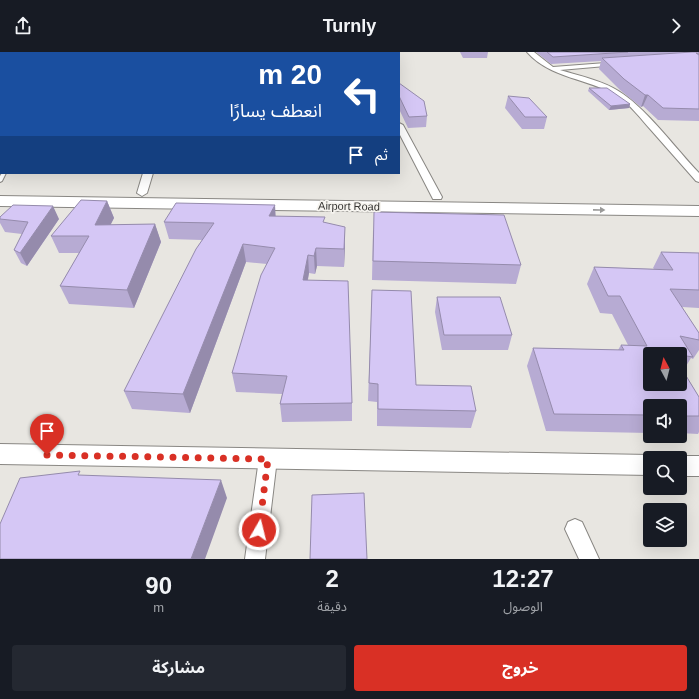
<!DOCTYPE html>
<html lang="ar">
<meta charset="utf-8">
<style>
body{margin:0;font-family:Arial,"Noto Sans Arabic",sans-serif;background:#242831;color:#f1f3f6;direction:rtl;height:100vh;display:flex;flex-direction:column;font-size:15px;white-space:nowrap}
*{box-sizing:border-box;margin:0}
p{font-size:13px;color:#9ea1a6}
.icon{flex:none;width:22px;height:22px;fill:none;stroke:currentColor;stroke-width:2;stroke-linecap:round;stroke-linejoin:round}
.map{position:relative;height:507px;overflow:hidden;direction:ltr}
.side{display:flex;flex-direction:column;background:#171b24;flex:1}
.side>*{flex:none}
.top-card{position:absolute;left:0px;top:0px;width:400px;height:122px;box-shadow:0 4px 16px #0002;direction:rtl;background:#1a4fa0;color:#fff;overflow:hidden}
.needle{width:26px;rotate:353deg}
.tools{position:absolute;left:643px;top:295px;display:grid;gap:8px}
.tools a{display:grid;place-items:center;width:44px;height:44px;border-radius:4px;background:#171b24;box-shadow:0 4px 16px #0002;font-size:20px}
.pin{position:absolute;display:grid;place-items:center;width:34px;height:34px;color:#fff;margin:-41px -17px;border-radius:50% 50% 50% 0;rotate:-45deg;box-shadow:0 0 4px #0007}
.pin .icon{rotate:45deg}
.me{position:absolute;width:44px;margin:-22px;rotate:8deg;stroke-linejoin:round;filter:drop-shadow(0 0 3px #0008)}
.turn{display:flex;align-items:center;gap:14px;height:84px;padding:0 12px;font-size:18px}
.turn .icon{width:52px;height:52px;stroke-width:2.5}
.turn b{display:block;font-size:28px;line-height:34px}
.then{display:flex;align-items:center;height:38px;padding:0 12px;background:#0003;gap:8px;font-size:15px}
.eta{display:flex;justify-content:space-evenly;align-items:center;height:68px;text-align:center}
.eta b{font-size:24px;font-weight:700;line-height:28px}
.primary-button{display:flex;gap:8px;margin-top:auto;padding:8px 12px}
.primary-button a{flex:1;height:46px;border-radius:4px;background:#d93025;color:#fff;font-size:16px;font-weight:700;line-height:46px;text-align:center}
.primary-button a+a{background:#242831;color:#f1f3f6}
header{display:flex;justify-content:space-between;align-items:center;height:52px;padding:0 12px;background:#171b24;font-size:18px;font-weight:700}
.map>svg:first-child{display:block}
</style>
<header><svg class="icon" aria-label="forward" viewBox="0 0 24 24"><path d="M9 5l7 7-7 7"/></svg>Turnly<svg class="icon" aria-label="share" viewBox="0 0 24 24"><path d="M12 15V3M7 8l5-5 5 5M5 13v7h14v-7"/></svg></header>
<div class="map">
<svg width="699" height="507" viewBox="0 0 699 507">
<rect width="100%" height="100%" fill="#e8e6e1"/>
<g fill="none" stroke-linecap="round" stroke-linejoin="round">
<defs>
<path id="service" d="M 2,121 L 6,121 L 2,129 L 0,130 L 0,124 Z"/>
<path id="minor" d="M 182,0 L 188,0 L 188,1 L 182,1 Z
M 358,0 L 364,0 L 365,1 L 359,1 Z
M 527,0 L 534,0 L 553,15 L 619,10 L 620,11 L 617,13 L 560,18 C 580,24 605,29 623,42 C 648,59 677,98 699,121 L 699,130 L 696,129 C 681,112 666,95 651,78 C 641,67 630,52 617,44 C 588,26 551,27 527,0 Z
M 399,71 L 403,73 L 442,145 L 441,147 L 433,147 L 432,145 L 399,81 Z
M 143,121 L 153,121 L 147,141 L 142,144 L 137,141 Z
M 268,399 L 274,402 L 277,407 L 265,507 L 245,507 L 259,407 L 262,402 Z
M 575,467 L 582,470 L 599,507 L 579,507 L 565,477 L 568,470 Z"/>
<path id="tertiary" d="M 0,392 L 650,403 L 658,406 L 650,406 L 650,423 L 0,412 Z
M 680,404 L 699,404 L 699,424 L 680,424 L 680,406 L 674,406 Z"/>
<path id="trunk" d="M 0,144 L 699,154 L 699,164 L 0,154 Z"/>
</defs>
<use href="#service" stroke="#898783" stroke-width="2"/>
<use href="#minor" stroke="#898783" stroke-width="2"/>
<use href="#tertiary" stroke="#898783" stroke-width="2"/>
<use href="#trunk" stroke="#898783" stroke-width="2"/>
<use href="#service" fill="#fff" fill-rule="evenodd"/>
<use href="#minor" fill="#fff" fill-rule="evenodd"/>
<use href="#tertiary" fill="#fff" fill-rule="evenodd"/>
<use href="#trunk" fill="#fff" fill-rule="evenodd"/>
</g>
<path fill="#b7abd3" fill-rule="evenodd" d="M 460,0 L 488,0 L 487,6 L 463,6 Z
M 536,0 L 699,0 L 699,69 L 658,68 L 643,54 L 641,55 L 620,38 L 599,17 L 601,9 L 551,12 Z
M 399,31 L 427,64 L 426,75 L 408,76 L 399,57 Z
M 589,36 L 630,52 L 629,56 L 609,58 L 588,39 Z
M 508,44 L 547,65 L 544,77 L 522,77 L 505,56 Z
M 107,149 L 114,166 L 110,173 L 155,172 L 161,190 L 134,256 L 69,252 L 60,234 L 79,201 L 59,201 L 51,184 Z
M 276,164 L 325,171 L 345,192 L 344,215 L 317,214 L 315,222 L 309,221 L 308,228 L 352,351 L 352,369 L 282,370 L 280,352 L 282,342 L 236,340 L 232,321 L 267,212 L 246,210 L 190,361 L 132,357 L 124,339 L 202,188 L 169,187 L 164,170 Z
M 0,165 L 59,167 L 27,214 L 21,211 L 14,198 L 22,182 L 5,180 L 0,171 Z
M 373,178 L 521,213 L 516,232 L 372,228 Z
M 661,200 L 699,201 L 699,256 L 682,255 L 699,281 L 699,298 L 693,307 L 691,306 L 683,319 L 699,345 L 699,380 L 698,382 L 680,381 L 680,354 L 650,354 L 650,381 L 546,379 L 527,314 L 533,296 L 618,298 L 621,293 L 628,293 L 612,262 L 600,261 L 587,232 L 594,215 L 654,217 L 653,216 ZM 650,302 L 680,302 L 680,332 Z
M 372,238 L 416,333 L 476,359 L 471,376 L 377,374 L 377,350 L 368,349 Z
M 437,245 L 512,283 L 508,298 L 442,298 L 435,260 Z"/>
<path fill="#958bac" d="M 68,0 L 79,0 L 78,1 L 67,1 Z
M 645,43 L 648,43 L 643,54 L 641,55 Z
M 630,52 L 629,56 L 609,58 L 611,54 Z
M 107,149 L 114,166 L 102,190 L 95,173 Z
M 275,153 L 276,170 L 269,164 Z
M 53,154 L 59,167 L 27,214 L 20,201 Z
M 155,172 L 161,190 L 134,256 L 127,238 Z
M 345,175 L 345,192 L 344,215 L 344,197 Z
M 243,192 L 246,210 L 190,361 L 183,342 Z
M 316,196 L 317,214 L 315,222 L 314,204 Z
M 308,203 L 309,221 L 304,246 L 303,228 Z
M 221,428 L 227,446 L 205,507 L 191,507 Z"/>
<path fill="#d5c7f5" stroke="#958bac" d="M 37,0 L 68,0 L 67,1 L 35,1 Z
M 301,0 L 351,0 L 351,1 L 301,1 Z
M 547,0 L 628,0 L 553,5 Z
M 692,0 L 699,0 L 699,2 L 696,1 L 699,3 L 699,57 L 663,56 L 648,43 L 645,43 L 624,27 L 602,6 Z
M 399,31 L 424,49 L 427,64 L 409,65 L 399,44 Z
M 589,36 L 607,36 L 630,52 L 611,54 Z
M 508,44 L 529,46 L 547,65 L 525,65 Z
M 81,148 L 107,149 L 95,173 L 155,172 L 127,238 L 60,234 L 89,184 L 51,184 Z
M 176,151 L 275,153 L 269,164 L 325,165 L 323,170 L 345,175 L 344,197 L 316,196 L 314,204 L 308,203 L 303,228 L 348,229 L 352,351 L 280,352 L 287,324 L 232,321 L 261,223 L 275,196 L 243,192 L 183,342 L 124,339 L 196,197 L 214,171 L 164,170 Z
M 13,153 L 53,154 L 20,201 L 14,198 L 28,170 L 0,167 L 0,165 Z
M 374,160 L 504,163 L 521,213 L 373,209 Z
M 661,200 L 699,201 L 699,238 L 670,237 L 699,281 L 699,288 L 680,284 L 693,305 L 680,303 L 680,302 L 650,302 L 650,332 L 680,332 L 680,314 L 699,345 L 699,364 L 680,364 L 680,354 L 650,354 L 650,363 L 554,362 L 533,296 L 624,298 L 621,293 L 647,294 L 620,244 L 608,244 L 594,215 L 673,218 Z
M 372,238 L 411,239 L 416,333 L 471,334 L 476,359 L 378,357 L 378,332 L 369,331 Z
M 437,245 L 500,245 L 512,283 L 444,283 Z
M 80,419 L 78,423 L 221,428 L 191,507 L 0,507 L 0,472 L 20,426 Z
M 364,441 L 367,507 L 310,507 L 312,443 Z"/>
<defs><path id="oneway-solid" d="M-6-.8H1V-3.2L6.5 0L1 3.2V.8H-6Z"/></defs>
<use fill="#9a9a99" href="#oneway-solid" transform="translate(599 158) rotate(1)"/>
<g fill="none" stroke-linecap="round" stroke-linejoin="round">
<path stroke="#d93025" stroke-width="7" stroke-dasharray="0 12.6" d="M 47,403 L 268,407 L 259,478"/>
</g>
<g text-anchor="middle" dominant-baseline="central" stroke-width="3.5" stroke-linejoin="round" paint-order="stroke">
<g font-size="11" fill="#363533" stroke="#f6f4ef">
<text transform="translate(349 154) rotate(1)">Airport Road</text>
</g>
</g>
</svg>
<div class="tools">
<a><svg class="needle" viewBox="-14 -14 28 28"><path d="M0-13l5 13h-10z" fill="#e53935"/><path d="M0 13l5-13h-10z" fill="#9ea1a6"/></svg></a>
<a><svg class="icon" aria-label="sound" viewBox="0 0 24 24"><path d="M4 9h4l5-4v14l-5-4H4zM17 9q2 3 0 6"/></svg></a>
<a><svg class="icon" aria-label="search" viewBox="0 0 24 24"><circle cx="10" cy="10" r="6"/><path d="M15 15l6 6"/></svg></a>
<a><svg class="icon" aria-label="layers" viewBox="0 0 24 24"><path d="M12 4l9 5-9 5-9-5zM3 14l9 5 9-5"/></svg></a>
</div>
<div class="pin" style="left:47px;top:403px;background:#d93025"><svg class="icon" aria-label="arrive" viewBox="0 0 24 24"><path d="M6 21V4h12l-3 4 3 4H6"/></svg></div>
<svg class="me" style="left:259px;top:478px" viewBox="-20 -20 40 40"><circle r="17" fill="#d93025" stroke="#fff" stroke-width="3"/><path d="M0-11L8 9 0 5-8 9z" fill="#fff"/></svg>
<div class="top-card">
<div class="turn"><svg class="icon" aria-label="left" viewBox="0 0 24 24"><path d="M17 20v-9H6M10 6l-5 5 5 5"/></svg><div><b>20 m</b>انعطف يسارًا</div></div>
<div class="then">ثم<svg class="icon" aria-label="arrive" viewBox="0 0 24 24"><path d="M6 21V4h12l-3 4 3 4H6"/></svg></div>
</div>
</div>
<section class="side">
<div class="eta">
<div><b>12:27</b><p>الوصول</p></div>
<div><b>2</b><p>دقيقة</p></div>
<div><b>90</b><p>m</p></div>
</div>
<div class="primary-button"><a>خروج</a><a>مشاركة</a></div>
</section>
